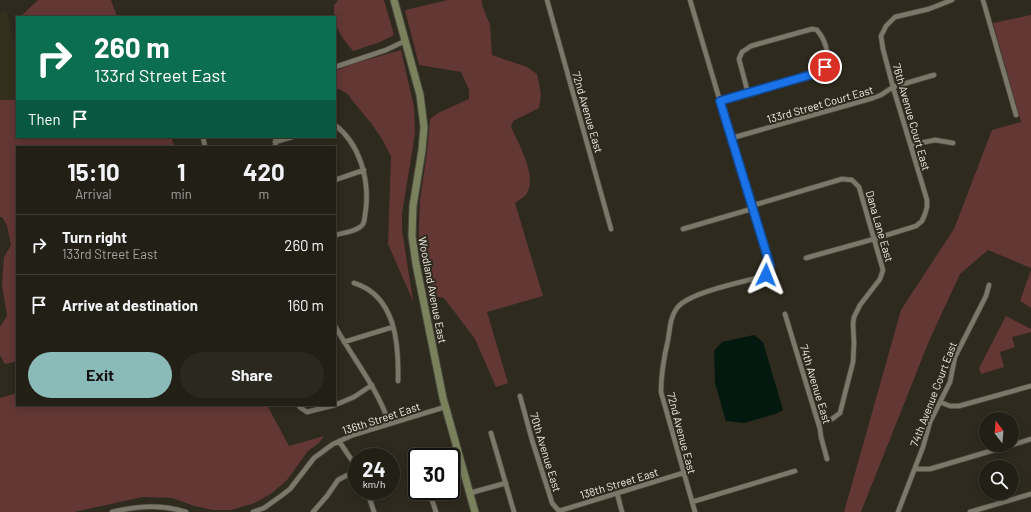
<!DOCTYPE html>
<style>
body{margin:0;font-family:Barlow,sans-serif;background:#2a281f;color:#f1f3f6;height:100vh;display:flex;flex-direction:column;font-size:15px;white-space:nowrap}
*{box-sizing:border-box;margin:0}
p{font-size:13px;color:#a2a3a1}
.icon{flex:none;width:22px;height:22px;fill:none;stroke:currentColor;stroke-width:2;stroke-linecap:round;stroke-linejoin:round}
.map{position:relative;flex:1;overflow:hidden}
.details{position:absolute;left:16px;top:146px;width:320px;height:260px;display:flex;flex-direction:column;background:#222016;border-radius:0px;box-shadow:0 2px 10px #0003,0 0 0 1px #3f3e35}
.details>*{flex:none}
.top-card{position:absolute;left:16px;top:16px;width:320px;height:122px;border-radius:0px;box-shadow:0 2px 10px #0003,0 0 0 1px #3f3e35;background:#0b6e4f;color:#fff;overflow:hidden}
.needle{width:26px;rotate:344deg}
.fabs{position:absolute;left:979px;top:412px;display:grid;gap:8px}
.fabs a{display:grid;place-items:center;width:40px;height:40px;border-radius:50%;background:#222016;box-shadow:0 2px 10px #0003,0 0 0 1px #3f3e35;font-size:20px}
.speed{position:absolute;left:348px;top:448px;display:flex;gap:8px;font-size:20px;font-weight:700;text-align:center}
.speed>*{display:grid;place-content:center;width:52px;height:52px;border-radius:50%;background:#222016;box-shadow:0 2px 10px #0003,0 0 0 1px #3f3e35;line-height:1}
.speed small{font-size:10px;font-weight:400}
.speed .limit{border:2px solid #111;border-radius:6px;background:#fff;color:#111}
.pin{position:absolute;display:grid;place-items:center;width:34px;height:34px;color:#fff;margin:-17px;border:2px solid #fff;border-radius:50%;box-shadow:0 1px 4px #0007}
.me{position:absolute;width:44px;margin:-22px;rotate:2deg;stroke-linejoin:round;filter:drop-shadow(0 0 3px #0008)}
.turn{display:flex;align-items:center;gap:14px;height:84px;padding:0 12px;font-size:18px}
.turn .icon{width:52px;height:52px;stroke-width:2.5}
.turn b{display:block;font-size:28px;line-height:34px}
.then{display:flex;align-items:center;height:38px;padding:0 12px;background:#0003;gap:8px;font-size:15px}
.eta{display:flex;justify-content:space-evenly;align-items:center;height:68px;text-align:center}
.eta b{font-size:24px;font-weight:700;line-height:28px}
.action{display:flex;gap:8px;margin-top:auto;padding:8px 12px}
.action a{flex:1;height:46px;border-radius:24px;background:#8bbbb9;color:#111;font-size:16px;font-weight:700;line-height:46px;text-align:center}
.action a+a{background:#2a281f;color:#f1f3f6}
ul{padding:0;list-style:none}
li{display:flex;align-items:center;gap:12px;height:60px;padding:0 12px;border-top:1px solid #3f3e35}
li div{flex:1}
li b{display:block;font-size:15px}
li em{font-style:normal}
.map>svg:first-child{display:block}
</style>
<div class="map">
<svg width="1031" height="512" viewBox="0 0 1031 512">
<rect width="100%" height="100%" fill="#2e2a1e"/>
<path fill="#35301d" d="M 6,11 L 17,54 L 17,100 L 0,100 L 0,13 Z"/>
<path fill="#633734" d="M 38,0 L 111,0 L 117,17 L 20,17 Z
M 338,0 L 384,0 L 394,35 L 380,42 L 353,51 C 345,41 335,30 335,17 L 334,17 L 334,5 Z
M 448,0 L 482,0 L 482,5 L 490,25 L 492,55 L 527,67 L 537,74 L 541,94 L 539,108 L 513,121 L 511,127 C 519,144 537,176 527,193 C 525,197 519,200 515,203 L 543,296 L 487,312 L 508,383 L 496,387 L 475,339 L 444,298 L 428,295 L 419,244 L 419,228 L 420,200 L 427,153 L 430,119 L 438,113 L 469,99 L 469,90 L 461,72 L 419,65 L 405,10 Z
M 1031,15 L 1031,268 L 988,250 L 960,274 L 929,341 L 861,512 L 844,512 L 901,310 L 954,229 L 992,130 L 1021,122 L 993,23 Z
M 401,50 L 414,107 L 415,133 L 402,214 L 402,230 L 413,301 L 388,244 L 391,156 L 382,139 L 371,123 L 351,99 L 349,95 L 339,89 L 335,90 L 335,71 L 352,64 Z
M 0,100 L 17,100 L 17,137 L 171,137 L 175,147 L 17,147 L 17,361 L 5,364 L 0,355 L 0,327 L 7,316 L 2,285 L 4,257 L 11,245 L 7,225 L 2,217 L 0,217 Z
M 1031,270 L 1031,308 L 1020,301 Z
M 1006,316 L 1031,329 L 1031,332 L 1012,337 L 1015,347 L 1000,352 L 1004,367 L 981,374 L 979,368 Z
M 17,393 L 17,405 L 267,405 L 289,446 L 324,436 L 319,443 L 308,451 L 287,480 L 272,493 L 255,503 L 231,510 L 213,510 L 194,506 L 172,498 L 143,497 L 74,512 L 0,512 L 0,398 Z"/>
<path fill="#03190f" d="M 754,335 L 763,342 L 783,410 L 775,414 L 744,423 L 726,421 L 715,383 L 714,351 L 722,342 Z"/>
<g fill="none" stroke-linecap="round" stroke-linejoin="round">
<defs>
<path id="street" d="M 547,0 L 611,229
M 690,0 L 770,270 L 764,276 C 744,282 689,292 677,308 C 670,317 670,329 668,340 C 664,357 661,374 661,392 L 695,512
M 983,0 L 1016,115
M 335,67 L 386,50 L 405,41
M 720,101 L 817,73 C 834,65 827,42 817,30 L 812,29 L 751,46 L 742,52 L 739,59 L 748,93
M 335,125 C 360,144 369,179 366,208 C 365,213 365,220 363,224 C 359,231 343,233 335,235
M 203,137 L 205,147
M 732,138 L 873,98 L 881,95 L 893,87 L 934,75
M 275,142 L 292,137
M 911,145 L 935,140 L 953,143
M 275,147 L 276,137
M 335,180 L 364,170
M 683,229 L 748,210 L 751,206 L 842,179 L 852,180 L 859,187 L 883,270 L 880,279 L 860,305 L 854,317 L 853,324 L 854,343 L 853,362 L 840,413 L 832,419 L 819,424
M 806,258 L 874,239 L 916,226 L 922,221 L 925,214 L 927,207 L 927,200 L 893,87 L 883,49 L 881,36 L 886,26 L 895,17 L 929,9 L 952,0
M 354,283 C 396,296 399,344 398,381
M 785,314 L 820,429 L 821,437 L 827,459
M 335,326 C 353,359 377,387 389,423
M 344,342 L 393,327
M 520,396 L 532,440 L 550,496 L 552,503 L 559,511
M 940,402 L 950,406 L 959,406 L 1031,386
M 298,405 L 301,408 L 307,412 L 335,405
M 335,405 L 354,397 L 372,385
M 491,433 L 514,512
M 339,441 L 357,468
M 1012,445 L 1031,439
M 419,454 L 419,457
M 915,469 L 930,469 L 1011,445
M 367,491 L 374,512
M 429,491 L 436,512
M 470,493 L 506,483
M 617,493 L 622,512
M 692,502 L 795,471
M 559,511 L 683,473
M 112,512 C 138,506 161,504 186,512
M 253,512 L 264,508 L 281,496 L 290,489 L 314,458 L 333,444 L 353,435 L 445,407
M 313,512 L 327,496 L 338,480 L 357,470
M 898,512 L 923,447 L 930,422 L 950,382 L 955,357 L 986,296 L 989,285
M 970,512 L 1031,494"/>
<path id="secondary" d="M 394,0 L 420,95 L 424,127 L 422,150 L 413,206 L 412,236 L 416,264 L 443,398 L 475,512"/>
</defs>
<use href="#street" stroke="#4a473d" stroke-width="6"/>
<use href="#secondary" stroke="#4a473d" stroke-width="9"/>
<use href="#street" stroke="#7b7769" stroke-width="4.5"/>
<use href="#secondary" stroke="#7a825d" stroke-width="7"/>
</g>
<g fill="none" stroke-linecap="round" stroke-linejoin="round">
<defs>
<path id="route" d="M 766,275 L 770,270 L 770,265 L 720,101 L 817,73 L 825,67"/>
</defs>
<use href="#route" stroke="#114b97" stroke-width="10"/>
<use href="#route" stroke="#1a73e8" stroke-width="7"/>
</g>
<g text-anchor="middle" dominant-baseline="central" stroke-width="4" stroke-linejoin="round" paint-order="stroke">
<g font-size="11" fill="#eeebe4" stroke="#2e2a1e">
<text transform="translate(820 104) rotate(-16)">133rd Street Court East</text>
<text transform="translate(588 112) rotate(74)">72nd Avenue East</text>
<text transform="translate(912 117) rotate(74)">76th Avenue Court East</text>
<text transform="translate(880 226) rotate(74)">Dana Lane East</text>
<text transform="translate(433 290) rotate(79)">Woodland Avenue East</text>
<text transform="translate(816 384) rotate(73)">74th Avenue East</text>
<text transform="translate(933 394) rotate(-69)">74th Avenue Court East</text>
<text transform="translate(381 418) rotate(-18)">136th Street East</text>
<text transform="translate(682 433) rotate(75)">72nd Avenue East</text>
<text transform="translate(546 452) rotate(73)">70th Avenue East</text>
<text transform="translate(619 483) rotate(-17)">138th Street East</text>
</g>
</g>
</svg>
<div class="fabs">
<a><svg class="needle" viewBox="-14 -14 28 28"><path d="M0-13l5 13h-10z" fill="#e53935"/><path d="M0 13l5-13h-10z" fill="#a2a3a1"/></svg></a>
<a><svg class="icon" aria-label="search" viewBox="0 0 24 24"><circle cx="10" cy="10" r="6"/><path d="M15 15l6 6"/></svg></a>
</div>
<div class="speed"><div>24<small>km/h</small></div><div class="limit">30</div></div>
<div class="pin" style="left:825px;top:67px;background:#d93025"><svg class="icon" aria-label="arrive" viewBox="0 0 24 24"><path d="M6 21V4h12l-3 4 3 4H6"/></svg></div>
<svg class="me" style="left:766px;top:275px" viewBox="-20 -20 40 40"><path d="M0-17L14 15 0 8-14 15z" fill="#1a73e8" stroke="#fff" stroke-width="4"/></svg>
<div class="top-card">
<div class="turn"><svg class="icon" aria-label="right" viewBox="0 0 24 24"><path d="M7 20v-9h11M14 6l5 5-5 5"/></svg><div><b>260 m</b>133rd Street East</div></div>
<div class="then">Then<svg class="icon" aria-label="arrive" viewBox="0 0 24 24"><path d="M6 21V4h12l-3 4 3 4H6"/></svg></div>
</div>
<section class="details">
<div class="eta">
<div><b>15:10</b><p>Arrival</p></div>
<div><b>1</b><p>min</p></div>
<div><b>420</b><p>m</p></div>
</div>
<ul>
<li><svg class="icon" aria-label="right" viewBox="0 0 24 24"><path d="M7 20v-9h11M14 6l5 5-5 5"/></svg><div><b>Turn right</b><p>133rd Street East</p></div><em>260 m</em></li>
<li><svg class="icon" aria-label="arrive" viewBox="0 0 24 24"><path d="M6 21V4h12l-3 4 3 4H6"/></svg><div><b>Arrive at destination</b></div><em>160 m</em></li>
</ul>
<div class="action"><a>Exit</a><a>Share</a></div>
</section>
</div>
